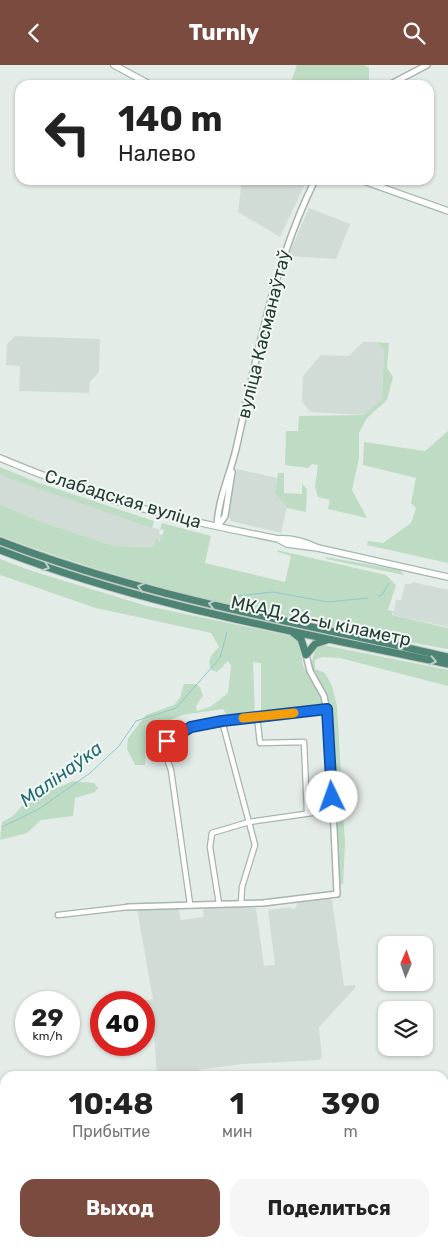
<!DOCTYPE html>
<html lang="ru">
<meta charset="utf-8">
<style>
body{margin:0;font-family:Rubik,sans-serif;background:#f6f6f6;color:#222;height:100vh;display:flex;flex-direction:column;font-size:19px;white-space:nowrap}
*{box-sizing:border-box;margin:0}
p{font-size:16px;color:#767676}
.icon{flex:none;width:28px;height:28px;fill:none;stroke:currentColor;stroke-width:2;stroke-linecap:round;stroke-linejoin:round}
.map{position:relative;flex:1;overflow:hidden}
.sheet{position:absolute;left:0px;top:1006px;width:449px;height:176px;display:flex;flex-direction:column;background:#fff;border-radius:15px 15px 0 0;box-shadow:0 1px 4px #0004}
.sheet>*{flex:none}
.banner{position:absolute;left:15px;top:15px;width:419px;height:105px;border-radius:15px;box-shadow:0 1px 4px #0004;background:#fff;color:#222;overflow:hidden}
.needle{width:32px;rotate:2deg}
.tools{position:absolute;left:378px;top:871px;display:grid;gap:10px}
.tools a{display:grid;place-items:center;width:55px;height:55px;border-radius:10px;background:#fff;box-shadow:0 1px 4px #0004;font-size:25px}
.speed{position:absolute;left:15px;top:926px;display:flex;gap:10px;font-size:25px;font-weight:700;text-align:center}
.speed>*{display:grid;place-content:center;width:65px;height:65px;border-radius:50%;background:#fff;box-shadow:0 1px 4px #0004;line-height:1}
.speed small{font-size:12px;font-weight:400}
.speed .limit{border:8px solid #d22;background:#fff;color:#111}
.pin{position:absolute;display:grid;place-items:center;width:42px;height:42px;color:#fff;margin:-21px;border-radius:10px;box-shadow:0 2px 8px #0006}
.me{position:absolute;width:55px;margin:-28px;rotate:357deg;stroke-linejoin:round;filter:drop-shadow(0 0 4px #0008)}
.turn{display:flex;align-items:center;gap:18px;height:105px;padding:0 20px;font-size:22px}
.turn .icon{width:65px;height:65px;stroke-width:2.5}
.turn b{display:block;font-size:35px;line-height:42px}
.eta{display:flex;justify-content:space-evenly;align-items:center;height:85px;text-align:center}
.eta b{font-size:30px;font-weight:700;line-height:35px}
.action{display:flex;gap:10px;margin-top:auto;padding:10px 20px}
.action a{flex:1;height:58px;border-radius:15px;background:#7c4b40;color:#fff;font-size:20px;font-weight:700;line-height:58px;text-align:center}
.action a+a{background:#f6f6f6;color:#222}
header{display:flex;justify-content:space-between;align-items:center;height:65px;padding:0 20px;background:#7c4b40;color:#fff;font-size:22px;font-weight:700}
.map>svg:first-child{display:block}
</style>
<header><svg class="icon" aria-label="back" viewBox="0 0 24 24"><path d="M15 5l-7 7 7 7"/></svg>Turnly<svg class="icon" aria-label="search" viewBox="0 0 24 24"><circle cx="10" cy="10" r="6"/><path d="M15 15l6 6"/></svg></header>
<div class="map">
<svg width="448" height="1182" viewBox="0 0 448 1182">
<rect width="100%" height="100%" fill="#e4ece8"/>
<path fill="#d2dcd7" d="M 242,115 L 307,115 L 280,172 L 238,147 Z
M 309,143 L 350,159 L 336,194 L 288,191 Z
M 15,271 L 100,274 L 99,307 L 90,317 L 89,328 L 19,326 L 20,301 L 6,300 L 7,279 Z
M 363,277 L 376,277 L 384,283 L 382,334 L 363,350 L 310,347 L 302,336 L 303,311 L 321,290 L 349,291 Z
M 237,404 L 277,413 L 275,428 L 287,443 L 281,468 L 231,456 L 228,448 Z
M 0,409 L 160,465 L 159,469 L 163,470 L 161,475 L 156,475 L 153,482 L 114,481 L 36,455 L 0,439 Z
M 412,517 L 448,525 L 448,562 L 393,550 L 396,535 L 401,535 L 405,519 L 411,519 Z
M 329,833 L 332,835 L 344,921 L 355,920 L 355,923 L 319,962 L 322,992 L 319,995 L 243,999 L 202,1004 L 196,1007 L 193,1011 L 157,1011 L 154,969 L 150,969 L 145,962 L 144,938 L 142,936 L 153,934 L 137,844 L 178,843 L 181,855 L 204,852 L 203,846 L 205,842 L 256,843 L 264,901 L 275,900 L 268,845 L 291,842 L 292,844 L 295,844 L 298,836 Z"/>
<path fill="#bedcc4" d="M 297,0 L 364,0 L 369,3 L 369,20 L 290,20 Z
M 376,277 L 389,278 L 387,303 L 393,312 L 387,335 L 367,353 L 359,368 L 359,393 L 352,425 L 367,453 L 328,444 L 330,435 L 318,432 L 315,422 L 318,400 L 312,399 L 308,403 L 285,400 L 286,366 L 298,366 L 299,351 L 363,350 L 382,334 L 384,284 Z
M 448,366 L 448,498 L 367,480 L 368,476 L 383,478 L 411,458 L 416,443 L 411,438 L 416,413 L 363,400 L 364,377 L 425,386 Z
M 0,402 L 39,418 L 154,456 L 152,463 L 16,416 L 0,409 Z
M 278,408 L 284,408 L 284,428 L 302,429 L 302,419 L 307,424 L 306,447 L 287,443 L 275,428 Z
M 0,439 L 36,455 L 114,481 L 153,482 L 156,474 L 160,476 L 164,465 L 160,464 L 162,458 L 211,471 L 205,498 L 285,517 L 291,491 L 278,487 L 277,485 L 386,510 L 396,520 L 388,545 L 393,546 L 392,550 L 448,563 L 448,584 C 296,558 144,525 0,471 Z
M 326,492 L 400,505 L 404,510 L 326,494 Z
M 0,494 L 32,506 L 147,541 L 291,571 L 299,577 L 303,601 L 323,632 L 323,638 L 319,643 L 261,649 L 261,598 L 253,597 L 255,650 L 228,652 L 223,644 L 182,650 L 146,665 L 145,700 L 135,700 L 127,684 L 128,673 L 146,650 L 174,640 L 180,633 L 184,619 L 195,619 L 200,622 L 203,631 L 196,641 L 197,646 L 210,642 L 228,628 L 231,601 L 228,596 L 217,607 L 211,605 C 207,594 211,590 219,582 L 211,568 L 96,543 L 0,510 Z
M 323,580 L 448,605 L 448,621 L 340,593 L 322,592 L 315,595 L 315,604 L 325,608 L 332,621 L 337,641 L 345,778 L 343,819 L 340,819 L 329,640 L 311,599 L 315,584 Z
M 73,716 L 94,718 L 98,723 L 95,727 L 75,733 L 73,751 L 41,755 L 27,768 L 0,775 L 2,757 C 16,750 13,750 23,740 C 33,731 60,722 73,716 Z"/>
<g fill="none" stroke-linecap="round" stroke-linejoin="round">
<path stroke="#8fc8ce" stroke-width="1" d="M 378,531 L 382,530 L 389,518
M 234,533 L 236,531 L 273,527 L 328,537 L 368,533
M 2,762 L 39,744 L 90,708 L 119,681 L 136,656 L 176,643 L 220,593 L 227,567"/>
<defs>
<path id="minor" d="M 257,651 L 260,678 L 304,677 L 307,747
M 222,656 L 327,644
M 190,839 L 171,705 L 163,683 C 170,665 205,659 222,656 L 255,780 L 242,822 L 241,839
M 219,839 L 210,782 L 212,768 L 249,757 L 333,745
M 58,850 L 128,842"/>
<path id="tertiary" d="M 389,20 L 427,0
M 217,461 C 218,434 230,410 236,384 C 257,292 273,200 315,115
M 218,461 L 225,451 L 232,407
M 128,842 L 263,838 L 337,829 L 329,656 L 324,631 L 310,606 L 306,590"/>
<path id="secondary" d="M 114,0 L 151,20
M 361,115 L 448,146
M 0,393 C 48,413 97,432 148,445 C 191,457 235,465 278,474 C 293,473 305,477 318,483
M 280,475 L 287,479 L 318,483 L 448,512"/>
<path id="trunk" d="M 0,476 C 144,532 298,557 448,592
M 0,485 C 144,541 298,567 448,599
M 291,566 L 301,574 L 306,590
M 306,590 L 315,579 L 327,575"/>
</defs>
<use href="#minor" stroke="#a7b4af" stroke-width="7"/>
<use href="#tertiary" stroke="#a7b4af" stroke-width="8"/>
<use href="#secondary" stroke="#a3b8af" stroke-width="8"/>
<use href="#trunk" stroke="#c2c9c6" stroke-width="9"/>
<use href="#minor" stroke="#fff" stroke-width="4.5"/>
<use href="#tertiary" stroke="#fff" stroke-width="5"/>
<use href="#secondary" stroke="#fff" stroke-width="5.5"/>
<use href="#trunk" stroke="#4e8474" stroke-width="7"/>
</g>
<defs><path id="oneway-chevron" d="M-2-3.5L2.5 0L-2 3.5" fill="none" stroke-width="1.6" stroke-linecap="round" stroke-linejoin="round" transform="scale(1.25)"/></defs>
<g stroke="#bad0c8">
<use href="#oneway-chevron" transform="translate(46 502) rotate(20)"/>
<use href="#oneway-chevron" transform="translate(141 522) rotate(-166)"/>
<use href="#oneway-chevron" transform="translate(212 539) rotate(-167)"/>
<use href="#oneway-chevron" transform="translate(433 596) rotate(12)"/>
</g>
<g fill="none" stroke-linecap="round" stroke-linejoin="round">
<defs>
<path id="route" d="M 167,676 L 191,662 L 222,656 L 327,644 L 332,732"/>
</defs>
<use href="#route" stroke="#114b97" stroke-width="12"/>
<use href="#route" stroke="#1a73e8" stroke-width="9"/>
<path stroke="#f59e0b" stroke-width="9" d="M 243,653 L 294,648"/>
</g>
<g text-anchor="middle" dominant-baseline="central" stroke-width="4" stroke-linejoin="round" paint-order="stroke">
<g font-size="18" fill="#243d35" stroke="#f4f9f6">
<text transform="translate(264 269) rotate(-76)">вуліца Касманаўтаў</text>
<text transform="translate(123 434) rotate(17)">Слабадская вуліца</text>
<text transform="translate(321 556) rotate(12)">МКАД, 26-ы кіламетр</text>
</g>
<g font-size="19" font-style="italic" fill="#216d76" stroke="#f4f9f6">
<text transform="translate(61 709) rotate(-36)">Малінаўка</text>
</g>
</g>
</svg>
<div class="tools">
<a><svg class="needle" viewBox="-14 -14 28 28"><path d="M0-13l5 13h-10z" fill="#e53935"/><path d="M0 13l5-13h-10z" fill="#767676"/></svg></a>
<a><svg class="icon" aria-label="layers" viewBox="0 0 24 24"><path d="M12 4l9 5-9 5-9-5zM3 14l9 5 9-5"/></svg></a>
</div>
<div class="speed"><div>29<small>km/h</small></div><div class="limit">40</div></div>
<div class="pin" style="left:167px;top:676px;background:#d93025"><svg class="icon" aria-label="arrive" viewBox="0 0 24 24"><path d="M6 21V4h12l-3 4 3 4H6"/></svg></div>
<svg class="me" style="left:332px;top:732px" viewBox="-20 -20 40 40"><circle r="19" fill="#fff"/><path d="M0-13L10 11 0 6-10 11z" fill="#1a73e8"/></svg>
<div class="banner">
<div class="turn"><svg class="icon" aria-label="left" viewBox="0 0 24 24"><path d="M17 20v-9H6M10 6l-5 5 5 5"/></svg><div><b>140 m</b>Налево</div></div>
</div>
<section class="sheet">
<div class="eta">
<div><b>10:48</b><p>Прибытие</p></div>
<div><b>1</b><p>мин</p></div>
<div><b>390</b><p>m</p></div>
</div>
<div class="action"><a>Выход</a><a>Поделиться</a></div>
</section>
</div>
